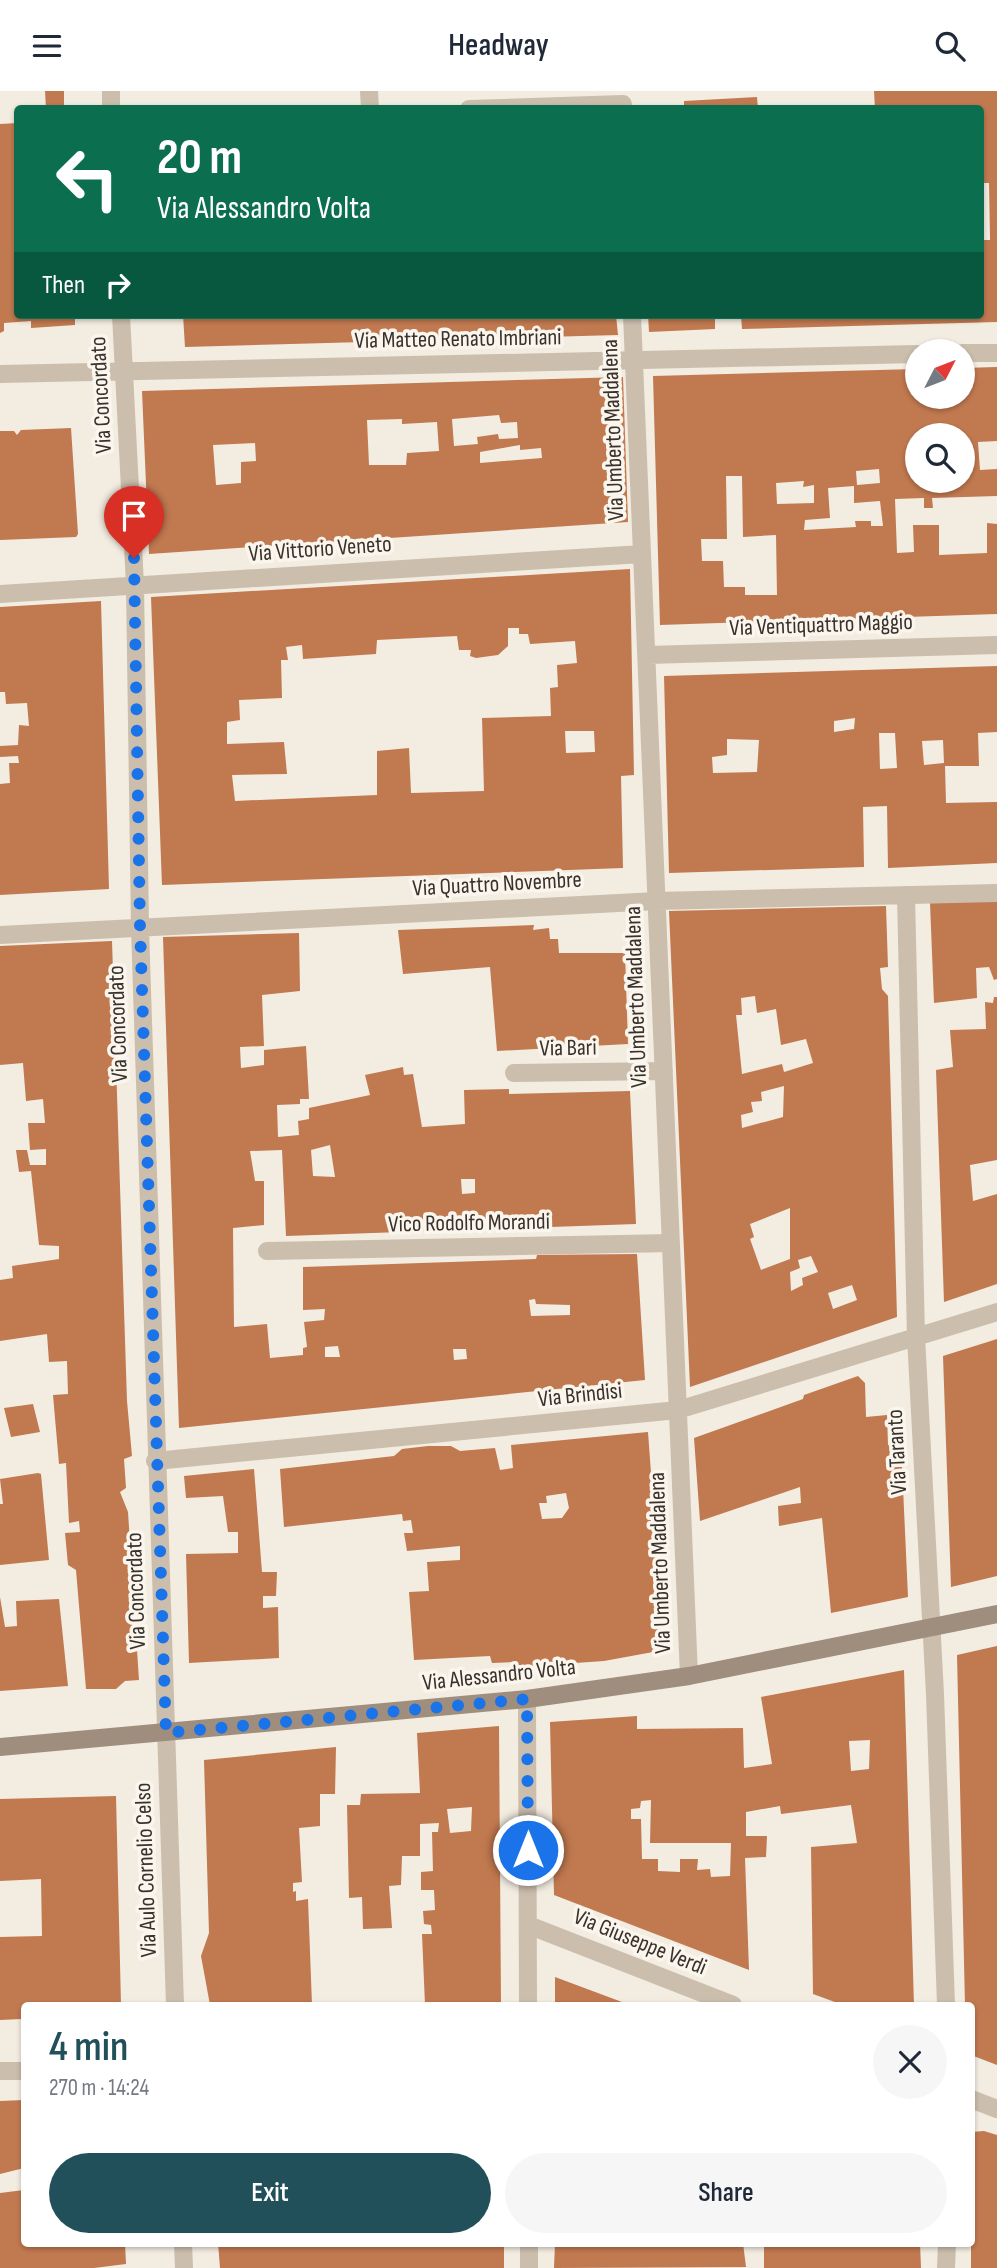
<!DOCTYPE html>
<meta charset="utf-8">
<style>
body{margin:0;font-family:"Sofia Sans Condensed",sans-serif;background:#f6f6f7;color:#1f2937;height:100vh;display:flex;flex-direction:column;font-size:26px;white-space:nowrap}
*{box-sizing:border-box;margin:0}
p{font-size:23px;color:#747a83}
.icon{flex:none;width:38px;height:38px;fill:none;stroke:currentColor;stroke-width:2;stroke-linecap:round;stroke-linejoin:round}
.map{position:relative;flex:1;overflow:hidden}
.details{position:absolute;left:21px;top:1911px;width:954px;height:245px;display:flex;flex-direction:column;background:#fff;border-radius:7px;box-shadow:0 2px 5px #0004}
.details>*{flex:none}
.banner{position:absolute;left:14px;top:14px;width:970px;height:214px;border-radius:7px;box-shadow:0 2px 5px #0004;background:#0b6e4f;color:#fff;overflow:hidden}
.needle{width:46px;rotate:48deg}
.buttons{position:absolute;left:905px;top:248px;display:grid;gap:14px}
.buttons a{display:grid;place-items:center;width:70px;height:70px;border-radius:50%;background:#fff;box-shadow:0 2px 5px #0004;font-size:35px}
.pin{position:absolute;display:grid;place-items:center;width:60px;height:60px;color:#fff;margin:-72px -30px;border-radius:50% 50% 50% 0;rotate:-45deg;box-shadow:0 0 7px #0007}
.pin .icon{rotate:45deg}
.me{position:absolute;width:77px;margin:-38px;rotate:0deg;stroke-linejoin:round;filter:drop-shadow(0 0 5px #0008)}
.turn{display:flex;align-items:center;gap:24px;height:147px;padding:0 28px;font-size:32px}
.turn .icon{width:91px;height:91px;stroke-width:2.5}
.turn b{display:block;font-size:49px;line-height:60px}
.then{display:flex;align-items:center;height:66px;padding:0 28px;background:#0003;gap:14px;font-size:26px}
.round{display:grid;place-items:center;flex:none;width:74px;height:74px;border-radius:37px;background:#f6f6f7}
.head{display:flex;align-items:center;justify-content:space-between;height:119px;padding:0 28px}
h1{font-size:42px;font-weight:600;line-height:52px;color:#22505a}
.primary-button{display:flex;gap:14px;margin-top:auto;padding:14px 28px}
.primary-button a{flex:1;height:80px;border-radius:42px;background:#22505a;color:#fff;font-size:28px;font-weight:600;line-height:80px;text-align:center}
.primary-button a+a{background:#f6f6f7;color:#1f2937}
header{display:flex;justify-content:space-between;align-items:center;height:91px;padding:0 28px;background:#fff;font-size:32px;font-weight:600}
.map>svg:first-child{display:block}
</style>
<header><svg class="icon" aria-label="menu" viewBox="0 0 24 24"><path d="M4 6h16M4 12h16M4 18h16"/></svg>Headway<svg class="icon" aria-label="search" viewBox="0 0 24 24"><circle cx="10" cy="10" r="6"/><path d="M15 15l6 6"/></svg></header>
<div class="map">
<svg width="997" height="2177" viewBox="0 0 997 2177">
<rect width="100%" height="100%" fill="#f3ece1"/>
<path fill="#c17950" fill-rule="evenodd" d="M 45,0 L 64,0 L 64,18 L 46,18 Z
M 874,0 L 997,0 L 997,231 L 742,238 L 741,224 L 980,224 L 980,149 L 990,149 L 989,92 L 980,92 L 980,18 L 875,18 Z
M 757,6 L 758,18 L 684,18 L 684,10 Z
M 18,32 L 18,224 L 75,224 L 75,234 L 31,237 L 31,230 L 4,232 L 4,240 L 0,242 L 0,33 Z
M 183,224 L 616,224 L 618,244 L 185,256 Z
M 648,224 L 715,224 L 715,238 L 649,241 Z
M 997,276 L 997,350 L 978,351 L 980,379 L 997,378 L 997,405 L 932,407 L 933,417 L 924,417 L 924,407 L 895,408 L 897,462 L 914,461 L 913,434 L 939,434 L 939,464 L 987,462 L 987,432 L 997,433 L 997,523 L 660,534 L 653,285 L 917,278 L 917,306 L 962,306 L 962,277 ZM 917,345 L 962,345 L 962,390 L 917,390 ZM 879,378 L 880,392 L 857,394 L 856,380 ZM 726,385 L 742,385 L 743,446 L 776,444 L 777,504 L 745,504 L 745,496 L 724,496 L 723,470 L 702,470 L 701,448 L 727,448 ZM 804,390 L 803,396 L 814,394 L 814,412 L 777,413 L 776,392 ZM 854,395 L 854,412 L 880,410 L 883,435 L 871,435 L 871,430 L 855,430 L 856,436 L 804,439 L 805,429 L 830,427 L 828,397 Z
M 623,286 L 628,431 L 149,463 L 142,300 ZM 499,324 L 501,332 L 517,331 L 518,347 L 499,348 L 498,343 L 477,346 L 478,353 L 454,355 L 452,328 ZM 402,328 L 402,333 L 437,331 L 439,360 L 407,362 L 406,374 L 369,374 L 367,329 ZM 255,352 L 256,370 L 241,371 L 241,392 L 216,394 L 213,354 ZM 520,354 L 520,359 L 541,357 L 542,367 L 480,372 L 480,361 Z
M 71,337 L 78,443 L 76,446 L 0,449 L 0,340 L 14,340 L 17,344 L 21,339 Z
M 630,478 L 634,684 L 621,685 L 623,777 L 162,794 L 151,506 ZM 508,537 L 519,537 L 519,543 L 528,543 L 530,553 L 575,550 L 577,572 L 557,574 L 558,596 L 550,597 L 551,625 L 482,627 L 484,700 L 411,702 L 409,657 L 377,660 L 377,704 L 235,710 L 232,684 L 287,683 L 284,651 L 227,653 L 227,631 L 240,629 L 239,609 L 282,607 L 281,569 L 288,569 L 286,556 L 302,554 L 303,568 L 376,563 L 377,549 L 457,545 L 459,559 L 471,559 L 470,565 L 476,567 L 498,564 L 508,555 ZM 565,640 L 594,640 L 595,661 L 566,662 Z
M 101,510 L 109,798 L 0,804 L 0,693 L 10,692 L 9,672 L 19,672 L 18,665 L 0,666 L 0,655 L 18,654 L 19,634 L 29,635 L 27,612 L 6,613 L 5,601 L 0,601 L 0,516 Z
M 997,575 L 997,641 L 978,642 L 979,675 L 945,675 L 946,712 L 997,711 L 997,772 L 888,777 L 887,715 L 863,716 L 864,776 L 669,782 L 664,585 ZM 855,627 L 854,638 L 834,641 L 834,630 ZM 879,642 L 895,642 L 897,677 L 880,678 ZM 727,648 L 759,649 L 757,681 L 713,682 L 712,666 L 727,664 ZM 943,649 L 944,672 L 924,674 L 922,650 Z
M 997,810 L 997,888 L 994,889 L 989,876 L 976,877 L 977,907 L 934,912 L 930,812 Z
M 886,815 L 888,876 L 880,877 L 882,898 L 888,905 L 897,1226 L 690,1296 L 669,820 ZM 755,905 L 757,922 L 776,918 L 781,954 L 806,948 L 813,972 L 784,981 L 782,973 L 742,983 L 736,924 L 742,924 L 741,907 ZM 784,995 L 783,1026 L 742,1037 L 741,1024 L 753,1021 L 751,1011 L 762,1010 L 761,1001 ZM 790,1117 L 790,1168 L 761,1179 L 750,1148 L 754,1146 L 750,1133 ZM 811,1165 L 818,1181 L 802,1187 L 803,1194 L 791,1200 L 790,1181 L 800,1177 L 798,1169 ZM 852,1194 L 857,1209 L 833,1218 L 828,1202 Z
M 534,834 L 533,839 L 549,837 L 550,848 L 558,848 L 559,862 L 625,862 L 628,953 L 497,960 L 490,876 L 403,883 L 398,839 Z
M 299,842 L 300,900 L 262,904 L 264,955 L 240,956 L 241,977 L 264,974 L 264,959 L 306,955 L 309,1008 L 300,1008 L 300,1013 L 277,1014 L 278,1046 L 299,1044 L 298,1030 L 309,1028 L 309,1017 L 370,1004 L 365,984 L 403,976 L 404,984 L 413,983 L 422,1036 L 465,1033 L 464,999 L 509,998 L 509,1003 L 630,1000 L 636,1133 L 286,1145 L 282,1059 L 250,1060 L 255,1090 L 264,1090 L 264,1134 L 233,1137 L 234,1236 L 267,1233 L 270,1267 L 303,1264 L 303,1257 L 307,1256 L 304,1231 L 324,1229 L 325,1218 L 303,1219 L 303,1176 L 536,1168 L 537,1164 L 637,1163 L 645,1289 L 179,1337 L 163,846 ZM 330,1054 L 335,1086 L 313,1085 L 311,1059 ZM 461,1088 L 475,1088 L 475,1102 L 462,1103 ZM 535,1208 L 536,1213 L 570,1214 L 570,1224 L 531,1225 L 529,1209 ZM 338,1255 L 340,1266 L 325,1266 L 325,1256 ZM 453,1258 L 466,1258 L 467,1268 L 454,1269 Z
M 112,850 L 127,1310 L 132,1365 L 124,1368 L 126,1397 L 120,1401 L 128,1421 L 139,1589 L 125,1590 L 116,1598 L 86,1598 L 76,1479 L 68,1474 L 65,1442 L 80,1441 L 79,1430 L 69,1432 L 66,1372 L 59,1373 L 53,1304 L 68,1303 L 67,1270 L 49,1271 L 47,1243 L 0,1250 L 0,1189 L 13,1187 L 12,1175 L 59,1168 L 59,1155 L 39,1154 L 31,1080 L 19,1081 L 16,1059 L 27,1059 L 30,1074 L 46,1074 L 46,1058 L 30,1059 L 28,1032 L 45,1032 L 43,1008 L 26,1010 L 23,972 L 0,974 L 0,855 Z
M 994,906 L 997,906 L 997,1069 L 970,1074 L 973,1110 L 997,1103 L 997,1193 L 944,1211 L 936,979 L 953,976 L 950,939 L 986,938 L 985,911 L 993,912 Z
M 997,1248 L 997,1485 L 951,1496 L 943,1265 Z
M 858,1285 L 865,1292 L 866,1326 L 887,1324 L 888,1354 L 901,1353 L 908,1506 L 831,1522 L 822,1427 L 779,1435 L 778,1415 L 801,1412 L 800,1396 L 700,1430 L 694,1347 L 803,1308 L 804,1304 Z
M 33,1313 L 40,1341 L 11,1346 L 4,1317 Z
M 648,1341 L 664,1559 L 604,1570 L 517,1576 L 516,1571 L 492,1572 L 490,1565 L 414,1569 L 409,1501 L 429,1500 L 427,1471 L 460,1469 L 460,1455 L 407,1460 L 404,1442 L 413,1442 L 411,1429 L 403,1430 L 402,1423 L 284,1436 L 280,1378 L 394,1365 L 402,1358 L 428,1355 L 451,1355 L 460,1360 L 495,1357 L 500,1379 L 513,1377 L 511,1354 ZM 566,1402 L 569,1417 L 562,1427 L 542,1428 L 539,1412 L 547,1412 L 546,1405 Z
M 254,1378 L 262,1481 L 277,1481 L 276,1505 L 263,1505 L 263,1517 L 278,1516 L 279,1567 L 189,1572 L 186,1463 L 238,1462 L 238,1441 L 228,1441 L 223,1405 L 186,1407 L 184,1385 Z
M 38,1382 L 41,1383 L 49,1469 L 0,1474 L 0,1413 L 3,1413 L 0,1388 Z
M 0,1506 L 5,1536 L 17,1535 L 16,1510 L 59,1508 L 68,1595 L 0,1600 Z
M 997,1555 L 997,1974 L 971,1964 L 971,1914 L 965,1914 L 957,1564 Z
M 904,1579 L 914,1914 L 843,1914 L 813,1903 L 811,1756 L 857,1752 L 851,1714 L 781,1723 L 780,1715 L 746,1721 L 746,1745 L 767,1745 L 766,1766 L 745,1767 L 749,1879 L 554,1804 L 550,1631 L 637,1625 L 637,1638 L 743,1637 L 744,1677 L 772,1673 L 761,1606 ZM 870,1649 L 869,1678 L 851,1680 L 849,1650 ZM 651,1709 L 650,1752 L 731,1752 L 730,1785 L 711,1786 L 710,1778 L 697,1779 L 698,1768 L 680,1768 L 680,1781 L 658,1780 L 658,1768 L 642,1768 L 641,1728 L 631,1728 L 631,1718 L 640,1717 L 641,1710 Z
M 499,1635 L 501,1914 L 425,1914 L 422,1843 L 432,1843 L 431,1834 L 424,1833 L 423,1820 L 435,1819 L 434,1799 L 421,1799 L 421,1781 L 433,1780 L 432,1741 L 438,1741 L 439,1732 L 420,1733 L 420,1765 L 402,1765 L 401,1794 L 389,1795 L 392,1837 L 363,1838 L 362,1806 L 349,1807 L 347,1714 L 360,1714 L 361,1703 L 420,1702 L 417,1642 ZM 472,1716 L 471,1740 L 450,1742 L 447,1718 Z
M 336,1656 L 335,1703 L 320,1703 L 320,1735 L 299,1737 L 302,1791 L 293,1792 L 293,1801 L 296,1800 L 296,1810 L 308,1808 L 312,1914 L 210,1914 L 201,1865 L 209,1842 L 204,1669 Z
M 116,1705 L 121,1914 L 24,1914 L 24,1934 L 22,1928 L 0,1929 L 0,1846 L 42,1845 L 41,1788 L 0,1790 L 0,1708 Z
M 555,1886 L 630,1914 L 555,1914 Z
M 24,2009 L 24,2077 L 0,2083 L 0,2010 Z
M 984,2040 L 997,2044 L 997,2177 L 971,2177 L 971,2041 Z
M 24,2099 L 24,2152 L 125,2152 L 126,2173 L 94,2177 L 0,2177 L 0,2102 Z
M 218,2152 L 504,2152 L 504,2177 L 220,2177 Z
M 555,2152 L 743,2152 L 746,2176 L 554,2177 Z
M 764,2152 L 920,2152 L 921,2177 L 764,2177 Z"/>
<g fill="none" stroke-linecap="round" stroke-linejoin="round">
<path stroke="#cbbead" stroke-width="18" d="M 111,0 L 111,18
M 369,0 L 370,18
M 469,18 L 623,13
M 121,224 L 135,494 L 140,837 L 175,1914
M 632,224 L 689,1585
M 962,262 L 997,262
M 0,283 L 917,263
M 0,503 L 642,463
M 647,564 L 997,554
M 906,804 L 916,1246 L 935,1603 L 946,1914
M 0,844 L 657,810 L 997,802
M 514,982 L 664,980
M 267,1160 L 671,1152
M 155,1370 L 678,1319 L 997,1221
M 527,1608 L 528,1914
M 528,1834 L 733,1914
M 0,1980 L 24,1980
M 971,2008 L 997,2018
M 183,2152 L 184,2177
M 529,2152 L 529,2177
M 946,2177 L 947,2152"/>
<path stroke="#9f8e7e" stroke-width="18" d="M 0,1656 L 527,1608 L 689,1585 L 997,1523"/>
</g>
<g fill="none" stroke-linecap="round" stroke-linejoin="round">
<path stroke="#1a73e8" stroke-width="12" stroke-dasharray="0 21.6" d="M 134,467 L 140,836 L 166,1642 L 527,1608 L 528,1759"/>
</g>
<g text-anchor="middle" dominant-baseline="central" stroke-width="7" stroke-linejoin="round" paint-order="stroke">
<g font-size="23" fill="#39312b" stroke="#faf6ee">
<text transform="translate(458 248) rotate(-1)">Via Matteo Renato Imbriani</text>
<text transform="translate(101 304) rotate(-93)">Via Concordato</text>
<text transform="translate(613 339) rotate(-92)">Via Umberto Maddalena</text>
<text transform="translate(320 458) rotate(-4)">Via Vittorio Veneto</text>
<text transform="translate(821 534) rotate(-2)">Via Ventiquattro Maggio</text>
<text transform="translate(497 793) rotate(-3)">Via Quattro Novembre</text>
<text transform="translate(636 906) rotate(-92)">Via Umberto Maddalena</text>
<text transform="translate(118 933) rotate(-92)">Via Concordato</text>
<text transform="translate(568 957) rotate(-1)">Via Bari</text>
<text transform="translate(469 1132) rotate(-1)">Vico Rodolfo Morandi</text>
<text transform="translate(580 1304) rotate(-6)">Via Brindisi</text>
<text transform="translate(897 1361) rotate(-93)">Via Taranto</text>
<text transform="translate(660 1472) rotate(-92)">Via Umberto Maddalena</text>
<text transform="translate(136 1500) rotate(-92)">Via Concordato</text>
<text transform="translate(499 1584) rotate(-6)">Via Alessandro Volta</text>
<text transform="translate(146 1779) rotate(-92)">Via Aulo Cornelio Celso</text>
<text transform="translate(640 1851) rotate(22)">Via Giuseppe Verdi</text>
</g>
</g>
</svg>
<div class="buttons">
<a><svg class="needle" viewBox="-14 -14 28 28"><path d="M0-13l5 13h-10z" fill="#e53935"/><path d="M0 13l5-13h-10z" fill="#747a83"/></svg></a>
<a><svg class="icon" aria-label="search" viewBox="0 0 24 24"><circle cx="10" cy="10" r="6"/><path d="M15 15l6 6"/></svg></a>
</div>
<div class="pin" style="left:134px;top:467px;background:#d93025"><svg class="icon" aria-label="arrive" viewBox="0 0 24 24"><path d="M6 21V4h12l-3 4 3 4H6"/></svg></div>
<svg class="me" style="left:528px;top:1759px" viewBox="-20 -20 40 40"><circle r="17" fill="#1a73e8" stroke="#fff" stroke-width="3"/><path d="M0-11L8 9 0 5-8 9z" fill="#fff"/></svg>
<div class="banner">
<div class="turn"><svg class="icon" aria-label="left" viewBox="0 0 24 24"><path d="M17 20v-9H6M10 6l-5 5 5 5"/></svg><div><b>20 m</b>Via Alessandro Volta</div></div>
<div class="then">Then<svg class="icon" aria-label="right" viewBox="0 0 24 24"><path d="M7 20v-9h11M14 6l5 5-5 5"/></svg></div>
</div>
<section class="details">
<div class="head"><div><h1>4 min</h1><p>270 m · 14:24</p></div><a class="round"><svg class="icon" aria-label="close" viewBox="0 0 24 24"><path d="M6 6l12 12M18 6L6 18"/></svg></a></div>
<div class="primary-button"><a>Exit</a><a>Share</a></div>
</section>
</div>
